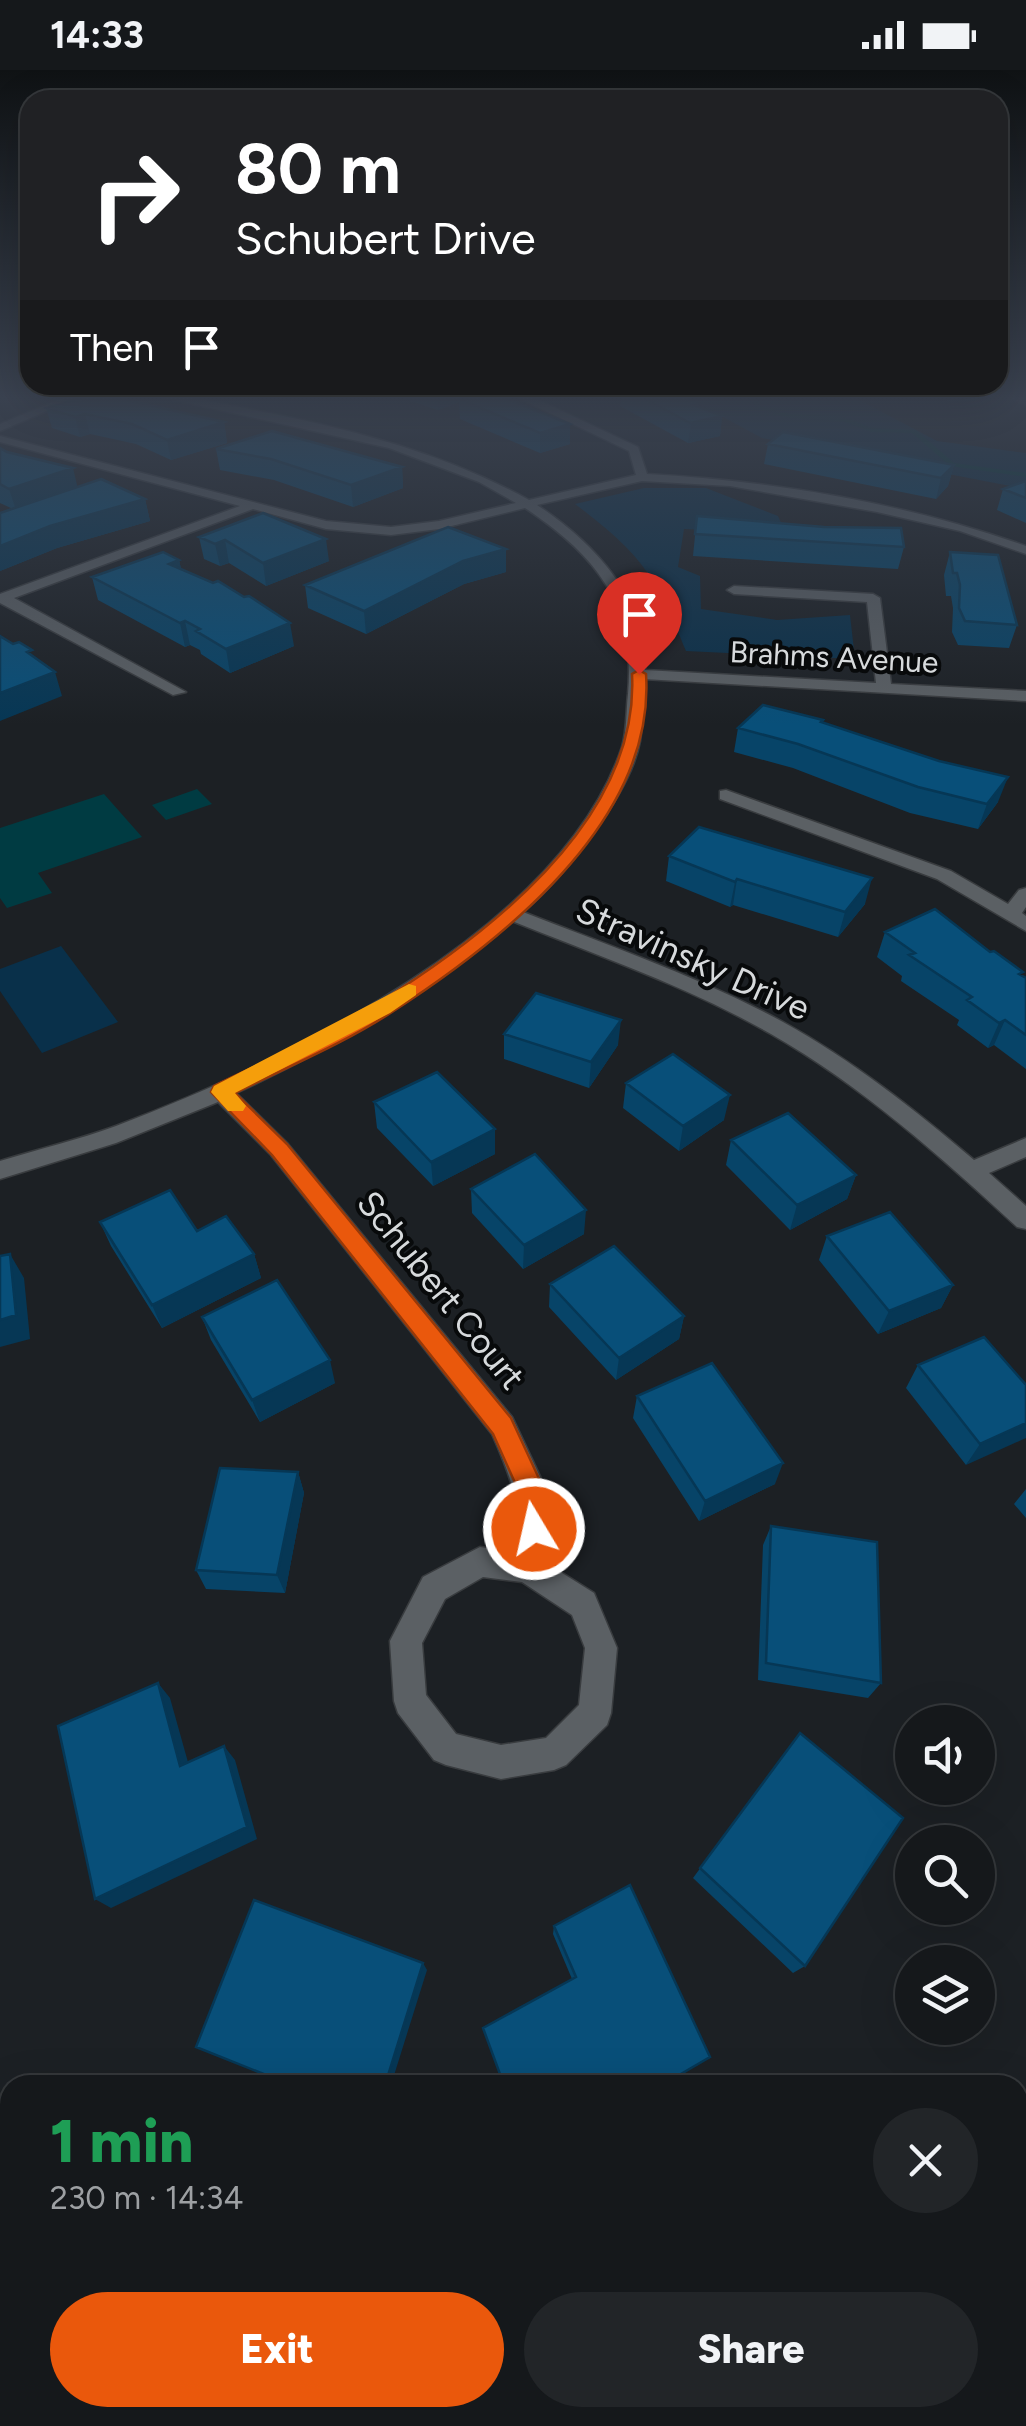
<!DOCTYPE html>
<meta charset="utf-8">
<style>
body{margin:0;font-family:Figtree,sans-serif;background:#222528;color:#f1f3f6;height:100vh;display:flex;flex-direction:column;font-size:38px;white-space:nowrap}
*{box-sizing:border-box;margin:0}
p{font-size:32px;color:#9da0a3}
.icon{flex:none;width:55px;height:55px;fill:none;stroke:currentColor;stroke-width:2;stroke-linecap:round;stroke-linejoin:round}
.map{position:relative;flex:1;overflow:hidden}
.sheet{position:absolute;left:0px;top:2005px;width:1028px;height:352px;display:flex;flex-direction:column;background:#15181b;border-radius:30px 30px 0 0;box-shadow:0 10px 40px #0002,0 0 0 2px #34373a}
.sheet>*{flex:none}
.top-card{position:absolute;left:20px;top:20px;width:988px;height:305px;border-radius:30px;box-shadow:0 10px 40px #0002,0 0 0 2px #34373a;background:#202124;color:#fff;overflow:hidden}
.tools{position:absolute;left:895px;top:1635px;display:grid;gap:20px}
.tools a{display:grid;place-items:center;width:100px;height:100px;border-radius:50%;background:#15181b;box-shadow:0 10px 40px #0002,0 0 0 2px #34373a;font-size:50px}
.pin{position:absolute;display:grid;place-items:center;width:85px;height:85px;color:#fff;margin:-102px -42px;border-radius:50% 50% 50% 0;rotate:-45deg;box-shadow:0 0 10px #0007}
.pin .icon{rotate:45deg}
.me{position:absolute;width:110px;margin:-55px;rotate:351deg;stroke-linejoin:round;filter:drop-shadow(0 0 8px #0008)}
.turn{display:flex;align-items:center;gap:35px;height:210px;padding:0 50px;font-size:45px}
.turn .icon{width:130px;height:130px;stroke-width:2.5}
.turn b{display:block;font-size:70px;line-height:85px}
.then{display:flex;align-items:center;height:95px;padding:0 50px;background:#0003;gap:20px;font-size:38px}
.round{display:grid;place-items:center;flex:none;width:105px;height:105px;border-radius:52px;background:#222528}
.headline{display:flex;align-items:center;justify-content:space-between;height:170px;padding:0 50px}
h1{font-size:60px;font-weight:800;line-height:75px;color:#1e9e55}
.primary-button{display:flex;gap:20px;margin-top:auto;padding:20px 50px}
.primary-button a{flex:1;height:115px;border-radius:60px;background:#ea580c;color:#fff;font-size:40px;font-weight:800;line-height:115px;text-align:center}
.primary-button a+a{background:#222528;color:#f1f3f6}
.status{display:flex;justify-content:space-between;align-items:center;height:70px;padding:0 50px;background:#15181b;direction:ltr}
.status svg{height:28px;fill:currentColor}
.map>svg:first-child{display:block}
</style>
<div class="status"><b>14:33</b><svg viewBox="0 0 49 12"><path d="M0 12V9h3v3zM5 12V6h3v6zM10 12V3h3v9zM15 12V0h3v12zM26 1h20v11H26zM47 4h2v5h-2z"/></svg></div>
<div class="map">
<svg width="1026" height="2356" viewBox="0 0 1026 2356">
<rect width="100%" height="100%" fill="#1c2024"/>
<path fill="#09304a" d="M 682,325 L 850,325 L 937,371 L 1026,383 L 1026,419 L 762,368 Z
M 644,418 L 706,418 L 778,446 L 786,464 L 684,459 L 678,497 L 700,506 L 701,539 L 777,550 L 850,545 L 855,589 L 686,581 C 656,505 640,483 575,434 Z
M 61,876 L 118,952 L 42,983 L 0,921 L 0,899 Z"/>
<path fill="#003b42" d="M 197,719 L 212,734 L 166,750 L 152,735 Z
M 104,724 L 142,767 L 38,803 L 52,823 L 7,838 L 0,828 L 0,758 Z"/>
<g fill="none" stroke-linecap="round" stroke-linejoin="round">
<path fill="#003b42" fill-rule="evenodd" d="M 759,325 L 768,325 L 758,330 L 761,336 L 789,344 L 843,347 L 873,358 L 916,360 L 954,393 L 1026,403 L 1026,407 L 950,396 L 912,363 L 872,362 L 842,351 L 788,348 L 757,338 L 751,329 Z"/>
<defs>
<path id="minor" d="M 70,325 L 84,325 L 0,361 L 0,354 Z
M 152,325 C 188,325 223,334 259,341 C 354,360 443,383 529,430 L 636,405 L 629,381 L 512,325 L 528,325 L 638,377 L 647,404 C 775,411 905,433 1026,476 L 1026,484 L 960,461 L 877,442 L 730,416 L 642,411 L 537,435 C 592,471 648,529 645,600 L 876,613 L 867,532 L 734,524 L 727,520 L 734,516 L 873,524 L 880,528 L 891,614 L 1026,621 L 1026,631 L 644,609 C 643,629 643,651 640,671 C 631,723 563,808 523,842 C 610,876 700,907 783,952 C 852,990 914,1039 974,1090 L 1026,1068 L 1026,1087 L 989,1103 L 1026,1136 L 1026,1159 L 1017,1157 C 940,1086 862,1016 771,964 C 689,917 599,886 512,851 C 428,922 335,977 236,1023 L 287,1073 L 512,1347 L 544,1415 L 549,1459 L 543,1491 L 594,1523 L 617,1578 L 611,1643 L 607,1655 L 566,1695 L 554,1700 L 501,1709 L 446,1695 L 434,1690 L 398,1643 L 394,1631 L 390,1571 L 423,1507 L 480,1477 L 515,1482 C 523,1437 510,1404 492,1364 L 271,1085 L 218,1032 L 116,1073 L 0,1109 L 0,1091 C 39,1079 78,1070 116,1056 C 285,992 561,860 622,677 C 627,661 626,641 628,624 C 636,535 597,486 525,438 L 439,459 L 391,465 L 326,459 L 253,439 L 14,528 L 186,622 L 173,625 L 0,533 L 0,524 L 240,436 L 0,372 L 0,366 L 326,451 L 391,457 L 439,451 L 516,433 L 479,412 L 389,378 ZM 483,1507 L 522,1512 L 572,1545 L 585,1578 L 579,1635 L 546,1668 L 501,1675 L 456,1664 L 426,1625 L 422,1573 L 445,1529 Z
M 1008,325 L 1026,328 L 1026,335 L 1009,327 Z
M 726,720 L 951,801 L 1008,834 L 1019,820 L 1026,818 L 1026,837 L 1022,843 L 1026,846 L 1026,861 L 937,809 L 720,729 L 720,721 Z"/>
</defs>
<use href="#minor" stroke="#393c3f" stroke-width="3"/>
<use href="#minor" fill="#5b6064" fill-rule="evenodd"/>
</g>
<path fill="#074468" d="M 393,325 L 463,325 L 463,328 L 570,354 L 570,374 L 540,383 L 460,349 L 459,332 L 438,340 Z
M 621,325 L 681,325 L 699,336 L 722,346 L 720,366 L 688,373 L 620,336 Z
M 131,331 L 224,352 L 227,373 L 171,390 L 136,374 L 90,364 L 80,367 L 52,358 L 46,338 Z
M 768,374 L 954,395 L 948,416 L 936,429 L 764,394 Z
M 0,378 L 78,417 L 145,429 L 150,451 L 57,478 L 0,501 L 13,439 L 0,433 Z
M 216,379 L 402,397 L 403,418 L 353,437 L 274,410 L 220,400 Z
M 1026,411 L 1026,453 L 997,440 L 1003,419 Z
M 263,443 L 329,491 L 266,516 L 229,493 L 220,496 L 204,489 L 199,467 Z
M 697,446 L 904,477 L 898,499 L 693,486 Z
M 950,482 L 1017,555 L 1009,578 L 958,575 L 952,562 L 953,538 L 951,526 L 946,526 L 944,505 Z
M 179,490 L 181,499 L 294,576 L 230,603 L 201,584 L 200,580 L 190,575 L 185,577 L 98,530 L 92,507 Z
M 506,502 L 464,514 L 366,564 L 308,538 L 305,515 Z
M 823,650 L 823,652 L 998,732 L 978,759 L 910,743 L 793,698 L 734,682 L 738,658 Z
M 669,786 L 865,834 L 838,867 L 733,835 L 730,837 L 666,811 Z
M 885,862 L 1026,908 L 1026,999 L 994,975 L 988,978 L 957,955 L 959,950 L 901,911 L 902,906 L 877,887 Z
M 504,964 L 618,975 L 589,1018 L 504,989 Z
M 626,1013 L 724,1050 L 679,1081 L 623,1038 Z
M 374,1032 L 495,1084 L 433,1116 L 377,1058 Z
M 731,1070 L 856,1105 L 847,1129 L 790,1160 L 726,1095 Z
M 471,1119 L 584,1164 L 523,1199 L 472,1143 Z
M 100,1152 L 197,1161 L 254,1184 L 261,1208 L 162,1258 L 111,1176 Z
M 827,1166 L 953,1215 L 941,1238 L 878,1264 L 819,1190 Z
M 550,1214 L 684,1246 L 679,1269 L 616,1310 L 549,1237 Z
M 202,1247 L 335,1313 L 260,1352 L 211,1270 Z
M 918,1295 L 1026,1315 L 966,1395 L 906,1318 Z
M 637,1326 L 775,1414 L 699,1451 L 633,1348 Z
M 298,1402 L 304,1423 L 285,1523 L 206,1519 L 196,1500 Z
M 1026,1419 L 1026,1448 L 1014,1434 Z
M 771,1456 L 881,1613 L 868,1628 L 758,1610 L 763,1475 Z
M 800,1663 L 805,1896 L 793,1903 L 693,1808 Z
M 554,1856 L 662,2015 L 572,1909 L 553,1864 Z"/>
<path fill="#063755" d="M 437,325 L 463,325 L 463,331 L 459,329 L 459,332 L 438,340 Z
M 699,334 L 697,351 L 722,346 L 720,366 L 688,373 L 694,335 Z
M 85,344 L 90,364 L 80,367 L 75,347 Z
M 224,352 L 227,373 L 171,390 L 167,370 Z
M 570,354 L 570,374 L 540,383 L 540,363 Z
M 954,395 L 948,416 L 936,429 L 941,408 Z
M 402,397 L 403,418 L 353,437 L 351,415 Z
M 73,398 L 78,419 L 16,440 L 9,419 Z
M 145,429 L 150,451 L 57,478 L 0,501 L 0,476 L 50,456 Z
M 326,469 L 329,491 L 266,516 L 263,493 Z
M 225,470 L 229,493 L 220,496 L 215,474 Z
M 506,479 L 506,502 L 464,514 L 366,564 L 364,541 L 463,491 Z
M 179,490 L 184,512 L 169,494 Z
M 185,551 L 190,575 L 185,577 L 180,553 Z
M 290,553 L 294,576 L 230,603 L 226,579 Z
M 55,602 L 62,626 L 0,651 L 0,623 Z
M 1008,707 L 998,732 L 978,759 L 987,734 Z
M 872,808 L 865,834 L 838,867 L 845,842 Z
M 737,809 L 733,835 L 730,837 L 735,812 Z
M 621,950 L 618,975 L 589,1018 L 591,992 Z
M 1005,950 L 994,975 L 988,978 L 999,953 Z
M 730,1025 L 724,1050 L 679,1081 L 683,1056 Z
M 495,1059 L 495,1084 L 433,1116 L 431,1092 Z
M 856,1105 L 847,1129 L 790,1160 L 797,1135 Z
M 586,1140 L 584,1164 L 523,1199 L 524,1175 Z
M 10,1184 L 24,1208 L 30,1269 L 0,1277 L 0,1250 Z
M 254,1184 L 261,1208 L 162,1258 L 152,1235 Z
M 953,1215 L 941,1238 L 878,1264 L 889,1241 Z
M 684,1246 L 679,1269 L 616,1310 L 619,1288 Z
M 330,1290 L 335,1313 L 260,1352 L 252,1330 Z
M 1026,1353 L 1026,1368 L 966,1395 L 980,1374 Z
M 783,1393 L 775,1414 L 699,1451 L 705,1431 Z
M 298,1402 L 304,1423 L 285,1523 L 277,1505 Z
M 158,1613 L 170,1628 L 193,1710 L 180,1696 Z
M 224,1676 L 235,1690 L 257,1769 L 111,1838 L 95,1829 Z
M 423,1893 L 427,1900 L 391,2015 L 385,2015 Z"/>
<path fill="#084f79" stroke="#063755" stroke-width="2.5" d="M 92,325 L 113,325 L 131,331 L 224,352 L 167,370 L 132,354 L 85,344 L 75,347 L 46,338 Z
M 474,325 L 497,325 L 570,354 L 540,363 L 459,329 Z
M 638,325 L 681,325 L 699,334 L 694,335 L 722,346 L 690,353 Z
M 272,361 L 402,397 L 351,415 L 271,389 L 216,379 Z
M 783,362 L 954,395 L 941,408 L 768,374 Z
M 0,378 L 7,382 L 73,398 L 9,419 L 0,414 Z
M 101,409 L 145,429 L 50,456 L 0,476 L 0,443 Z
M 1026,411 L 1026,428 L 1003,419 Z
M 263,443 L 326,469 L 263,493 L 225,470 L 215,474 L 199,467 Z
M 697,446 L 824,457 L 901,458 L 904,477 L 695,464 Z
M 448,457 L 506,479 L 463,491 L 364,541 L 305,515 Z
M 163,482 L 179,490 L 169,494 L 213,513 L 218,511 L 244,527 L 249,526 L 290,553 L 226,579 L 196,561 L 200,559 L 185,551 L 180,553 L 92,507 Z
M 950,482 L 998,485 L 1017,555 L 965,551 L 959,538 L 960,515 L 957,503 L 953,503 Z
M 0,566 L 13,574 L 19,572 L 32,580 L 27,582 L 55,602 L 0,623 Z
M 763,635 L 823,650 L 821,652 L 939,691 L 1008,707 L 987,734 L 918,717 L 798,674 L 738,658 Z
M 699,757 L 872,808 L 845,842 L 737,809 L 735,812 L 669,786 Z
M 935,839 L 990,882 L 994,881 L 1023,902 L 1019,904 L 1026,908 L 1026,965 L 1005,950 L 999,953 L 967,930 L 972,927 L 909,885 L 915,883 L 885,862 Z
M 536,923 L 621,950 L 591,992 L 504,964 Z
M 673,984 L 730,1025 L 683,1056 L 626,1013 Z
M 437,1002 L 495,1059 L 431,1092 L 374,1032 Z
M 788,1043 L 856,1105 L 797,1135 L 731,1070 Z
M 535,1084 L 586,1140 L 524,1175 L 471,1119 Z
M 170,1120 L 197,1161 L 226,1146 L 254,1184 L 152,1235 L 100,1152 Z
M 890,1142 L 953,1215 L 889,1241 L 827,1166 Z
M 614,1176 L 684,1246 L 619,1288 L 550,1214 Z
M 10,1184 L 16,1245 L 0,1250 L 0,1186 Z
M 277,1210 L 330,1290 L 252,1330 L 202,1247 Z
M 984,1267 L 1026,1315 L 1026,1353 L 980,1374 L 918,1295 Z
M 712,1293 L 783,1393 L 705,1431 L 637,1326 Z
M 220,1398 L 298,1402 L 277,1505 L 196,1500 Z
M 771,1456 L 877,1472 L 881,1613 L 766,1593 Z
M 158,1613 L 180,1696 L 224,1676 L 247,1757 L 95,1829 L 58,1656 Z
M 800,1663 L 903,1748 L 805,1896 L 700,1798 Z
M 630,1815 L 710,1987 L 662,2015 L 504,2015 L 483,1958 L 576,1907 L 554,1856 Z
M 254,1830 L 423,1893 L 385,2015 L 291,2015 L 196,1977 Z"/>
<linearGradient id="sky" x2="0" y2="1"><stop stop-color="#0f1214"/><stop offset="0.5" stop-color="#3a4250"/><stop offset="1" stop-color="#3a4250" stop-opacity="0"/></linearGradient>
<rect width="1026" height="655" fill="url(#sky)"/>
<path fill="#ea580c" stroke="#983908" stroke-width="2.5" d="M 639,600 L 646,604 C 656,750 502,871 392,942 C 343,974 287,997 235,1023 L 287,1074 L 511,1348 L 542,1415 L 548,1459 L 544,1468 L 534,1472 L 525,1468 L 516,1415 L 493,1364 L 272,1085 L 211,1022 L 214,1016 C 268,989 327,966 378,933 C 489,864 640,749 632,604 Z"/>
<path fill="#f59e0b" d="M 409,914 L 416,916 L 416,925 L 390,943 L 235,1023 L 246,1036 L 243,1041 L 228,1041 L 211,1022 L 214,1016 Z"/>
<g text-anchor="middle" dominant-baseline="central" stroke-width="8" stroke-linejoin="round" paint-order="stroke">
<g font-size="30" fill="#d7dadc" stroke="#080a0b">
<text transform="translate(834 587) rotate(3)">Brahms Avenue</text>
</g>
<g font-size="35" fill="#d7dadc" stroke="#080a0b">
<text transform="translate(693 889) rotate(24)">Stravinsky Drive</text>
<text transform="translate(441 1220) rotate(51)">Schubert Court</text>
</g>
</g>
</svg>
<div class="tools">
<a><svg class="icon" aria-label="sound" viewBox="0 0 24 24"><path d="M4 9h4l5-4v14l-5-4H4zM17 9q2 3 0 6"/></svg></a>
<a><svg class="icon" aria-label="search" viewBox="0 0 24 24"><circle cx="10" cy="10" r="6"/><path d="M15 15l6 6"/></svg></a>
<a><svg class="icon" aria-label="layers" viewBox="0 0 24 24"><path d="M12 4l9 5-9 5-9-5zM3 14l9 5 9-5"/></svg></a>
</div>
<div class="pin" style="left:639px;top:604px;background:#d93025"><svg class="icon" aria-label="arrive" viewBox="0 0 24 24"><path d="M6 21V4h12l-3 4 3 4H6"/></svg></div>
<svg class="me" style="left:534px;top:1459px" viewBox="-20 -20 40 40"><circle r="17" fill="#ea580c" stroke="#fff" stroke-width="3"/><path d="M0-11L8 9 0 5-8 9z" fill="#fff"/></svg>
<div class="top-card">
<div class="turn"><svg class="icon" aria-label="right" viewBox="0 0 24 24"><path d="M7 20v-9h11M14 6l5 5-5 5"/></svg><div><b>80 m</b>Schubert Drive</div></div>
<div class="then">Then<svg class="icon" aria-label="arrive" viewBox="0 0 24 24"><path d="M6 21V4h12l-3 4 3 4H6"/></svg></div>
</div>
<section class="sheet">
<div class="headline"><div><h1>1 min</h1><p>230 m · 14:34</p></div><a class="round"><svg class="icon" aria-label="close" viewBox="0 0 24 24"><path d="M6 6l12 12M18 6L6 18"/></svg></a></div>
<div class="primary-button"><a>Exit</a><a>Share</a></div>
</section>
</div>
